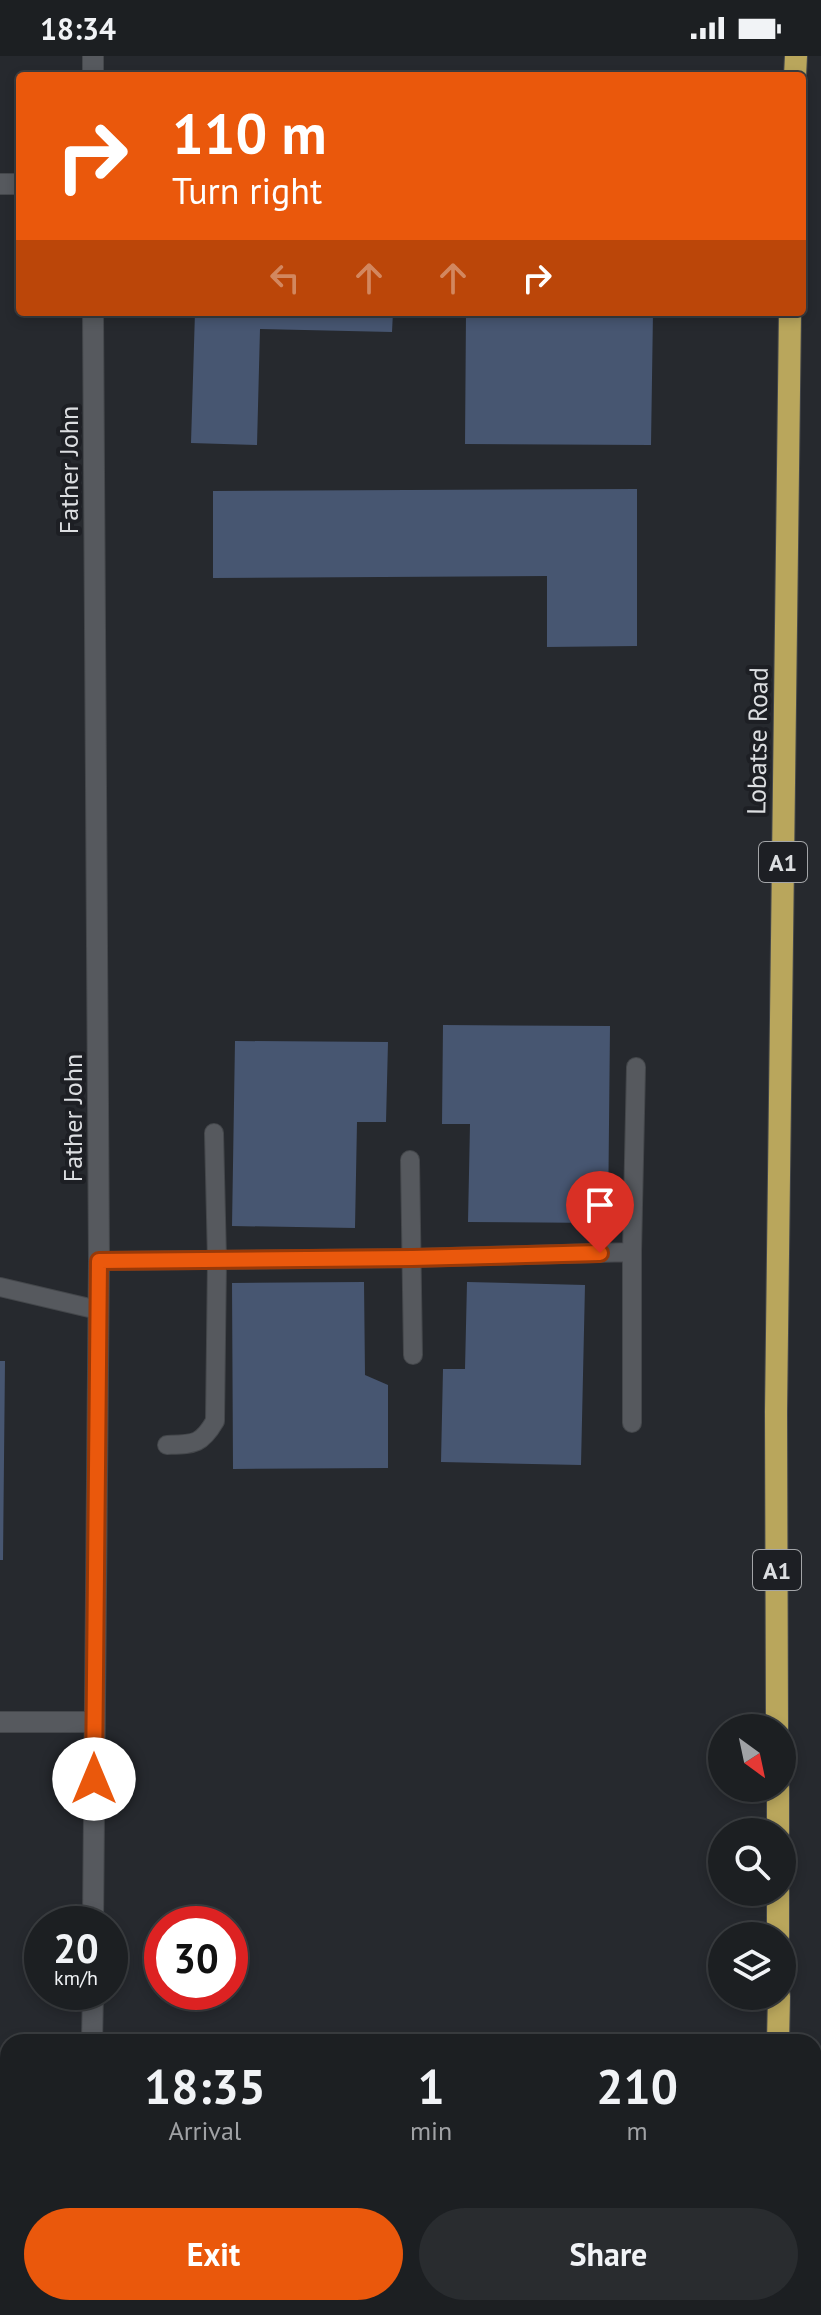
<!DOCTYPE html>
<style>
body{margin:0;font-family:"PT Sans",sans-serif;background:#292c2f;color:#f1f3f6;height:100vh;display:flex;flex-direction:column;font-size:30px;white-space:nowrap}
*{box-sizing:border-box;margin:0}
p{font-size:26px;color:#a0a2a5}
.icon{flex:none;width:44px;height:44px;fill:none;stroke:currentColor;stroke-width:2;stroke-linecap:round;stroke-linejoin:round}
.map{position:relative;flex:1;overflow:hidden}
.side{position:absolute;left:0px;top:1978px;width:822px;height:282px;display:flex;flex-direction:column;background:#1c1f22;border-radius:24px 24px 0 0;box-shadow:0 4px 12px #0003,0 0 0 2px #3a3d40}
.side>*{flex:none}
.banner{position:absolute;left:16px;top:16px;width:790px;height:244px;border-radius:8px;box-shadow:0 4px 12px #0003,0 0 0 2px #3a3d40;background:#ea580c;color:#fff;overflow:hidden}
.needle{width:52px;rotate:147deg}
.buttons{position:absolute;left:708px;top:1658px;display:grid;gap:16px}
.buttons a{display:grid;place-items:center;width:88px;height:88px;border-radius:50%;background:#1c1f22;box-shadow:0 4px 12px #0003,0 0 0 2px #3a3d40;font-size:40px}
.speed{position:absolute;left:24px;top:1850px;display:flex;gap:16px;font-size:40px;font-weight:700;text-align:center}
.speed>*{display:grid;place-content:center;width:104px;height:104px;border-radius:50%;background:#1c1f22;box-shadow:0 4px 12px #0003,0 0 0 2px #3a3d40;line-height:1}
.speed small{font-size:20px;font-weight:400}
.speed .limit{border:12px solid #d22;background:#fff;color:#111}
.pin{position:absolute;display:grid;place-items:center;width:68px;height:68px;color:#fff;margin:-82px -34px;border-radius:50% 50% 50% 0;rotate:-45deg;box-shadow:0 0 8px #0007}
.pin .icon{rotate:45deg}
.me{position:absolute;width:88px;margin:-44px;rotate:0deg;stroke-linejoin:round;filter:drop-shadow(0 0 6px #0008)}
.turn{display:flex;align-items:center;gap:28px;height:168px;padding:0 24px;font-size:36px}
.turn .icon{width:104px;height:104px;stroke-width:2.5}
.turn b{display:block;font-size:56px;line-height:68px}
.lanes{display:flex;align-items:center;height:76px;padding:0 24px;background:#0003;justify-content:center;gap:40px;direction:ltr}
.lanes .off{opacity:.35}
.eta{display:flex;justify-content:space-evenly;align-items:center;height:136px;text-align:center}
.eta b{font-size:48px;font-weight:700;line-height:56px}
.cta{display:flex;gap:16px;margin-top:auto;padding:16px 24px}
.cta a{flex:1;height:92px;border-radius:48px;background:#ea580c;color:#fff;font-size:32px;font-weight:700;line-height:92px;text-align:center}
.cta a+a{background:#292c2f;color:#f1f3f6}
.status{display:flex;justify-content:space-between;align-items:center;height:56px;padding:0 40px;background:#1c1f22;direction:ltr}
.status svg{height:22px;fill:currentColor}
.map>svg:first-child{display:block}
</style>
<div class="status"><b>18:34</b><svg viewBox="0 0 49 12"><path d="M0 12V9h3v3zM5 12V6h3v6zM10 12V3h3v9zM15 12V0h3v12zM26 1h20v11H26zM47 4h2v5h-2z"/></svg></div>
<div class="map">
<svg width="821" height="2259" viewBox="0 0 821 2259">
<rect width="100%" height="100%" fill="#26292e"/>
<path fill="#475671" d="M 195,256 L 393,256 L 392,276 L 260,273 L 257,389 L 191,387 Z
M 466,256 L 653,256 L 651,389 L 465,388 Z
M 637,433 L 637,590 L 547,591 L 547,520 L 213,522 L 213,435 Z
M 443,969 L 610,970 L 608,1167 L 468,1166 L 470,1068 L 442,1068 Z
M 235,985 L 388,986 L 386,1066 L 357,1066 L 355,1172 L 232,1170 Z
M 364,1226 L 365,1319 L 388,1329 L 388,1412 L 233,1413 L 232,1227 Z
M 467,1226 L 585,1229 L 581,1409 L 441,1406 L 443,1313 L 465,1313 Z
M 0,1305 L 5,1305 L 3,1504 L 0,1504 Z
M 236,2252 L 294,2252 L 295,2259 L 236,2259 Z
M 364,2252 L 564,2252 L 564,2259 L 364,2259 Z
M 591,2252 L 626,2252 L 626,2259 L 592,2259 Z"/>
<g fill="none" stroke-linecap="round" stroke-linejoin="round">
<defs>
<path id="service" d="M 410,1104 L 413,1299
M 99,1205 L 412,1202 L 632,1196
M 0,1231 L 98,1254
M 632,1367 L 632,1196 L 636,1011
M 167,1389 C 194,1388 201,1389 215,1365 L 217,1204 L 214,1077
M 0,2069 L 8,2069"/>
<path id="minor" d="M 93,20 L 93,0
M 0,128 L 20,128
M 93,256 L 99,1205 L 93,1868
M 0,1666 L 94,1666
M 92,1986 L 93,1936
M 814,2248 L 821,2248
M 90,2259 L 90,2252"/>
<path id="trunk" d="M 795,20 L 796,0
M 777,1672 L 776,1356 L 790,256
M 778,1732 L 778,1776
M 778,1836 L 778,1880
M 778,1986 L 779,1940
M 769,2252 L 769,2259"/>
</defs>
<use href="#service" stroke="#44474b" stroke-width="20"/>
<use href="#minor" stroke="#44474b" stroke-width="22"/>
<use href="#trunk" stroke="#44474b" stroke-width="24"/>
<use href="#service" stroke="#56595e" stroke-width="18"/>
<use href="#minor" stroke="#56595e" stroke-width="20"/>
<use href="#trunk" stroke="#b9a65c" stroke-width="22"/>
</g>
<g fill="none" stroke-linecap="round" stroke-linejoin="round">
<defs>
<path id="route" d="M 94,1723 L 99,1205 L 412,1202 L 600,1197"/>
</defs>
<use href="#route" stroke="#983908" stroke-width="20"/>
<use href="#route" stroke="#ea580c" stroke-width="14"/>
</g>
<g text-anchor="middle" dominant-baseline="central" stroke-width="8" stroke-linejoin="round" paint-order="stroke">
<g fill="#1d1f24" stroke="#a3a5a8" stroke-width="2">
<rect x="759" y="786" width="48" height="40" rx="6"/>
<rect x="753" y="1494" width="48" height="40" rx="6"/>
</g>
<g font-size="24" font-weight="bold" fill="#dcdee1">
<text x="783" y="806">A1</text>
<text x="777" y="1514">A1</text>
</g>
<g font-size="26" fill="#dcdee1" stroke="#1d1f24">
<text transform="translate(68 414) rotate(-90)">Father John</text>
<text transform="translate(757 685) rotate(-89)">Lobatse Road</text>
<text transform="translate(72 1062) rotate(-90)">Father John</text>
</g>
</g>
</svg>
<div class="buttons">
<a><svg class="needle" viewBox="-14 -14 28 28"><path d="M0-13l5 13h-10z" fill="#e53935"/><path d="M0 13l5-13h-10z" fill="#a0a2a5"/></svg></a>
<a><svg class="icon" aria-label="search" viewBox="0 0 24 24"><circle cx="10" cy="10" r="6"/><path d="M15 15l6 6"/></svg></a>
<a><svg class="icon" aria-label="layers" viewBox="0 0 24 24"><path d="M12 4l9 5-9 5-9-5zM3 14l9 5 9-5"/></svg></a>
</div>
<div class="speed"><div>20<small>km/h</small></div><div class="limit">30</div></div>
<div class="pin" style="left:600px;top:1197px;background:#d93025"><svg class="icon" aria-label="arrive" viewBox="0 0 24 24"><path d="M6 21V4h12l-3 4 3 4H6"/></svg></div>
<svg class="me" style="left:94px;top:1723px" viewBox="-20 -20 40 40"><circle r="19" fill="#fff"/><path d="M0-13L10 11 0 6-10 11z" fill="#ea580c"/></svg>
<div class="banner">
<div class="turn"><svg class="icon" aria-label="right" viewBox="0 0 24 24"><path d="M7 20v-9h11M14 6l5 5-5 5"/></svg><div><b>110 m</b>Turn right</div></div>
<div class="lanes"><svg class="icon off" aria-label="left" viewBox="0 0 24 24"><path d="M17 20v-9H6M10 6l-5 5 5 5"/></svg><svg class="icon off" aria-label="ahead" viewBox="0 0 24 24"><path d="M12 20V5M6 11l6-6 6 6"/></svg><svg class="icon off" aria-label="ahead" viewBox="0 0 24 24"><path d="M12 20V5M6 11l6-6 6 6"/></svg><svg class="icon" aria-label="right" viewBox="0 0 24 24"><path d="M7 20v-9h11M14 6l5 5-5 5"/></svg></div>
</div>
<section class="side">
<div class="eta">
<div><b>18:35</b><p>Arrival</p></div>
<div><b>1</b><p>min</p></div>
<div><b>210</b><p>m</p></div>
</div>
<div class="cta"><a>Exit</a><a>Share</a></div>
</section>
</div>
